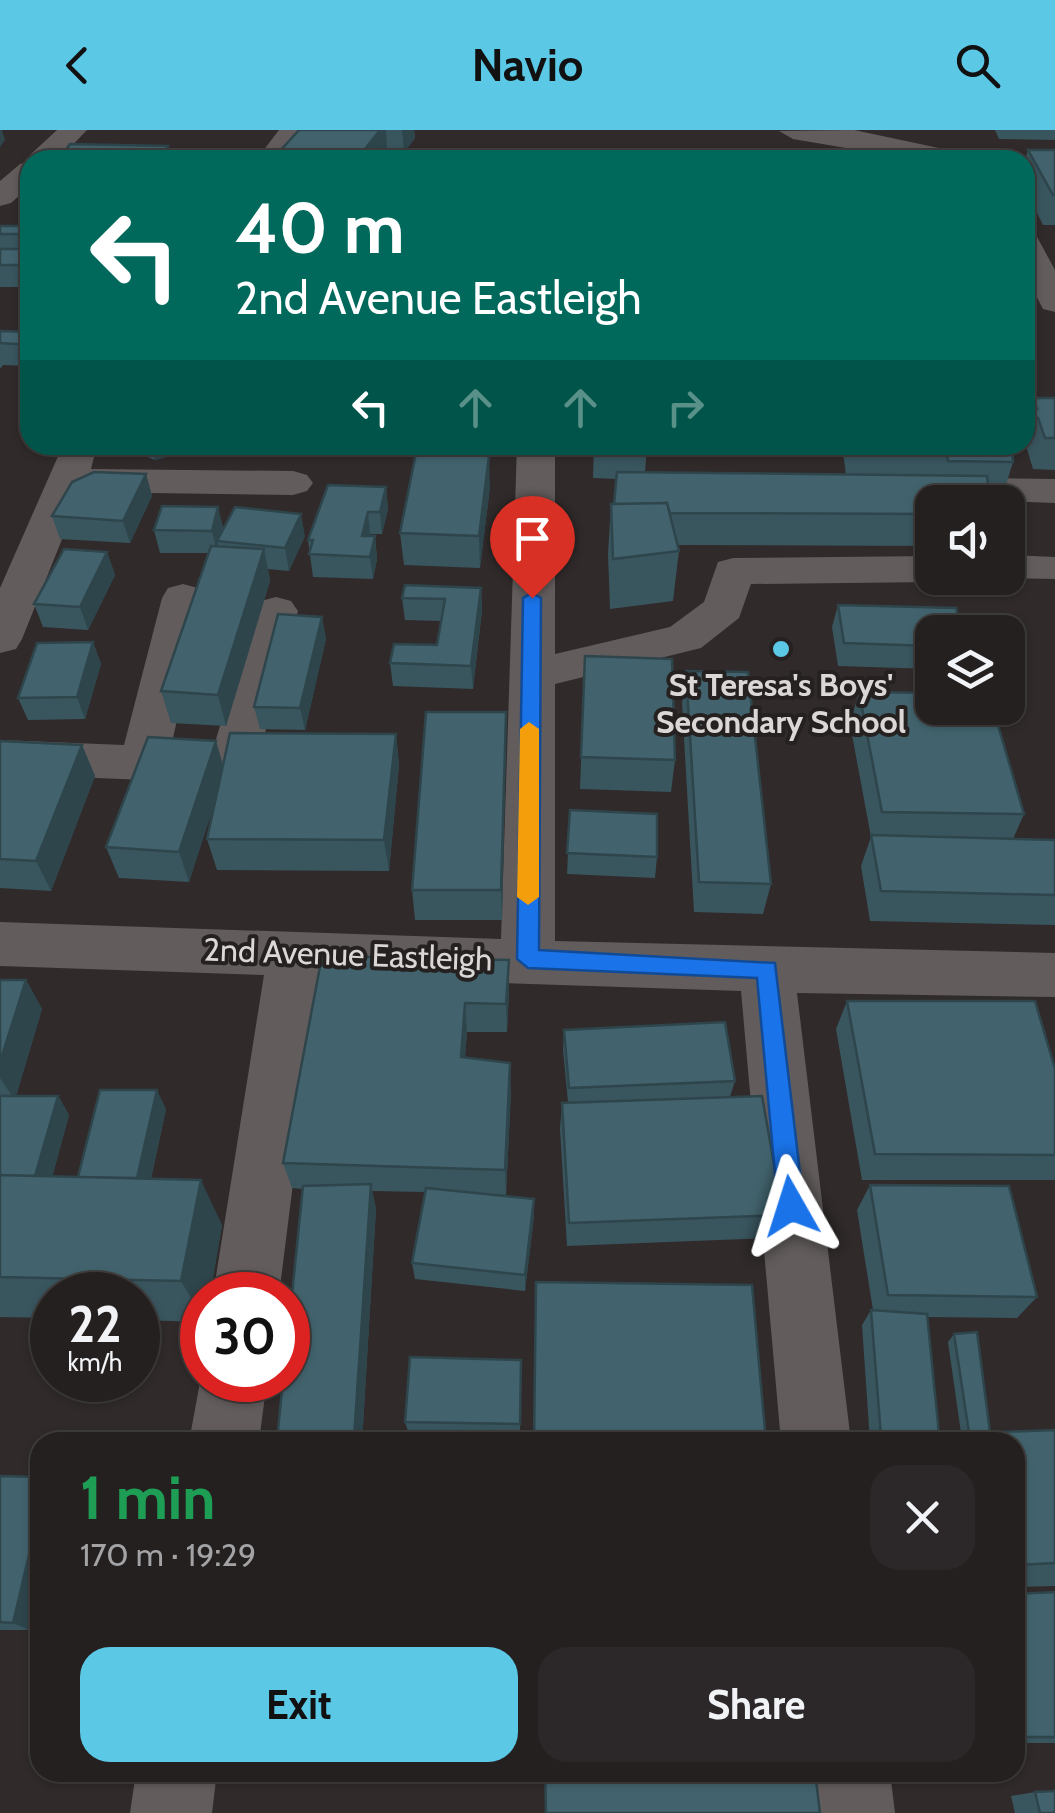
<!DOCTYPE html>
<meta charset="utf-8">
<style>
body{margin:0;font-family:Cabin,sans-serif;background:#2c2829;color:#f1f3f6;height:100vh;display:flex;flex-direction:column;font-size:38px;white-space:nowrap}
*{box-sizing:border-box;margin:0}
p{font-size:32px;color:#a3a3a5}
.icon{flex:none;width:55px;height:55px;fill:none;stroke:currentColor;stroke-width:2;stroke-linecap:round;stroke-linejoin:round}
.map{position:relative;flex:1;overflow:hidden}
.panel{position:absolute;left:30px;top:1302px;width:995px;height:350px;display:flex;flex-direction:column;background:#242020;border-radius:30px;box-shadow:0 2px 8px #0004,0 0 0 2px #413e3e}
.panel>*{flex:none}
.top-card{position:absolute;left:20px;top:20px;width:1015px;height:305px;border-radius:30px;box-shadow:0 2px 8px #0004,0 0 0 2px #413e3e;background:#00695c;color:#fff;overflow:hidden}
.buttons{position:absolute;left:915px;top:355px;display:grid;gap:20px}
.buttons a{display:grid;place-items:center;width:110px;height:110px;border-radius:20px;background:#242020;box-shadow:0 2px 8px #0004,0 0 0 2px #413e3e;font-size:50px}
.speed{position:absolute;left:30px;top:1142px;display:flex;gap:20px;font-size:50px;font-weight:700;text-align:center}
.speed>*{display:grid;place-content:center;width:130px;height:130px;border-radius:50%;background:#242020;box-shadow:0 2px 8px #0004,0 0 0 2px #413e3e;line-height:1}
.speed small{font-size:25px;font-weight:400}
.speed .limit{border:15px solid #d22;background:#fff;color:#111}
.pin{position:absolute;display:grid;place-items:center;width:85px;height:85px;color:#fff;margin:-102px -42px;border-radius:50% 50% 50% 0;rotate:-45deg;box-shadow:0 0 10px #0007}
.pin .icon{rotate:45deg}
.me{position:absolute;width:110px;margin:-55px;rotate:354deg;stroke-linejoin:round;filter:drop-shadow(0 0 8px #0008)}
.turn{display:flex;align-items:center;gap:35px;height:210px;padding:0 50px;font-size:45px}
.turn .icon{width:130px;height:130px;stroke-width:2.5}
.turn b{display:block;font-size:70px;line-height:85px}
.lanes{display:flex;align-items:center;height:95px;padding:0 50px;background:#0003;justify-content:center;gap:50px;direction:ltr}
.lanes .off{opacity:.35}
.round{display:grid;place-items:center;flex:none;width:105px;height:105px;border-radius:30px;background:#2c2829}
.head{display:flex;align-items:center;justify-content:space-between;height:170px;padding:0 50px}
h1{font-size:60px;font-weight:700;line-height:75px;color:#1e9e55}
.cta{display:flex;gap:20px;margin-top:auto;padding:20px 50px}
.cta a{flex:1;height:115px;border-radius:30px;background:#5bc8e6;color:#111;font-size:40px;font-weight:700;line-height:115px;text-align:center}
.cta a+a{background:#2c2829;color:#f1f3f6}
header{display:flex;justify-content:space-between;align-items:center;height:130px;padding:0 50px;background:#5bc8e6;color:#111;font-size:45px;font-weight:700}
.map>svg:first-child{display:block}
</style>
<header><svg class="icon" aria-label="back" viewBox="0 0 24 24"><path d="M15 5l-7 7 7 7"/></svg>Navio<svg class="icon" aria-label="search" viewBox="0 0 24 24"><circle cx="10" cy="10" r="6"/><path d="M15 15l6 6"/></svg></header>
<div class="map">
<svg width="1055" height="1683" viewBox="0 0 1055 1683">
<rect width="100%" height="100%" fill="#302a2a"/>
<g fill="none" stroke-linecap="round" stroke-linejoin="round">
<path fill="#625c5c" fill-rule="evenodd" d="M 57,0 L 87,0 L 58,30 L 30,30 L 30,56 L 11,73 L 0,76 L 0,51 L 20,34 L 28,32 L 31,24 Z
M 279,0 L 307,0 L 285,30 L 256,30 Z
M 854,0 L 967,24 L 971,30 L 916,30 L 793,9 L 779,1 Z
M 1025,103 L 1036,105 L 1055,140 L 1055,182 L 1043,179 L 1025,144 Z
M 1025,266 L 1055,268 L 1055,290 L 1025,288 Z
M 63,315 L 97,315 L 91,339 L 293,341 L 307,345 L 313,353 L 307,361 L 293,365 L 81,362 L 22,509 L 16,519 L 0,523 L 0,458 Z
M 517,315 L 555,315 L 555,524 L 670,497 L 704,472 L 718,432 L 733,428 L 932,426 L 932,448 L 947,448 L 932,452 L 751,454 L 739,488 L 701,518 L 555,554 L 555,811 L 1055,823 L 1055,867 L 797,863 L 851,1312 L 781,1312 L 741,861 L 319,847 L 279,1165 L 213,1165 L 264,845 L 0,836 L 0,792 L 501,809 Z
M 913,347 L 1055,349 L 1055,373 L 899,367 L 893,359 L 899,351 Z
M 1008,425 L 1055,427 L 1055,449 L 995,448 L 1008,448 Z
M 183,454 L 198,458 L 204,468 L 171,617 L 214,616 L 254,481 L 261,471 L 276,467 L 291,471 L 298,481 L 260,621 L 246,642 L 218,653 L 0,644 L 0,610 L 124,615 L 162,468 L 168,458 Z
M 202,1241 L 202,1250 L 267,1250 L 259,1312 L 189,1312 Z
M 136,1642 L 217,1642 L 212,1683 L 130,1683 Z
M 809,1642 L 890,1642 L 895,1683 L 813,1683 Z"/>
</g>
<path fill="#39555e" d="M 299,0 L 414,0 L 415,8 L 404,23 L 387,22 L 381,30 L 282,30 L 280,21 Z
M 995,0 L 1055,0 L 1055,10 L 999,9 Z
M 1028,20 L 1055,20 L 1055,95 L 1043,95 L 1025,59 L 1025,31 Z
M 0,96 L 30,96 L 30,157 L 0,157 Z
M 0,201 L 30,202 L 30,236 L 3,235 L 0,239 Z
M 1033,268 L 1055,268 L 1055,340 L 1033,339 L 1027,319 L 1012,319 L 1013,332 L 1006,355 L 988,354 L 932,372 L 932,416 L 677,415 L 679,421 L 673,471 L 610,479 L 608,424 L 611,374 L 614,374 L 616,349 L 593,348 L 594,315 L 647,315 L 645,342 L 846,345 L 842,315 L 1025,315 L 1025,279 L 1029,279 Z
M 140,315 L 174,315 L 174,317 L 170,326 L 155,330 L 143,325 Z
M 446,315 L 483,315 L 482,325 L 490,357 L 480,438 L 404,435 L 400,403 L 445,324 Z
M 146,344 L 152,366 L 130,413 L 60,409 L 52,386 Z
M 386,357 L 388,379 L 382,404 L 370,404 L 370,406 L 375,406 L 377,429 L 373,449 L 313,447 L 308,410 Z
M 223,399 L 305,406 L 289,441 L 268,439 L 270,451 L 226,596 L 171,593 L 161,561 L 208,423 L 160,423 L 154,400 Z
M 107,422 L 115,445 L 88,500 L 43,497 L 34,474 Z
M 481,458 L 482,480 L 473,559 L 393,556 L 390,533 L 437,515 L 441,491 L 405,490 L 402,468 Z
M 838,475 L 932,502 L 932,539 L 838,536 L 832,497 Z
M 322,487 L 326,509 L 305,600 L 260,599 L 254,577 Z
M 93,512 L 101,534 L 85,589 L 28,590 L 18,568 Z
M 585,526 L 675,630 L 671,662 L 580,659 Z
M 686,541 L 771,754 L 763,784 L 694,782 L 682,573 Z
M 859,562 L 1024,684 L 1013,709 L 1055,710 L 1055,795 L 870,791 L 861,736 L 871,707 L 850,594 Z
M 506,582 L 502,790 L 415,790 L 412,760 Z
M 396,604 L 399,635 L 389,741 L 217,740 L 207,709 L 216,667 L 189,752 L 119,748 L 106,717 L 223,637 Z
M 0,611 L 82,615 L 95,646 L 51,761 L 0,758 Z
M 570,680 L 657,727 L 655,748 L 567,744 Z
M 509,830 L 509,859 L 507,902 L 467,902 L 465,927 L 511,960 L 506,1065 L 491,1064 L 534,1086 L 525,1161 L 415,1149 L 412,1133 L 425,1062 L 372,1061 L 376,1079 L 362,1312 L 278,1312 L 277,1310 L 302,1059 L 292,1058 L 283,1033 Z
M 0,850 L 26,850 L 42,879 L 16,966 L 58,966 L 69,985 L 52,1047 L 78,1047 L 166,979 L 151,1049 L 222,1095 L 210,1165 L 202,1165 L 202,1192 L 138,1190 L 138,1165 L 52,1165 L 52,1188 L 0,1187 Z
M 847,871 L 1055,939 L 1055,1050 L 862,1050 L 836,899 Z
M 564,900 L 735,951 L 730,967 L 783,1085 L 773,1108 L 567,1116 L 560,999 L 562,973 L 568,972 L 563,920 Z
M 870,1055 L 1037,1167 L 1017,1188 L 927,1187 L 939,1304 L 961,1303 L 948,1212 L 954,1204 L 990,1302 L 1055,1300 L 1055,1456 L 1015,1457 L 1015,1312 L 870,1312 L 862,1195 L 871,1180 L 873,1180 L 857,1080 Z
M 521,1230 L 520,1307 L 409,1304 L 405,1292 Z
M 0,1346 L 29,1500 L 0,1500 Z
M 1055,1462 L 1055,1613 L 1015,1613 L 1015,1464 Z
M 1035,1662 L 1055,1683 L 1015,1683 L 1011,1666 Z"/>
<path fill="#2e454c" d="M 0,0 L 2,0 L 5,10 L 0,17 Z
M 380,0 L 386,0 L 387,22 L 381,30 L 357,30 Z
M 402,0 L 414,0 L 415,8 L 404,23 Z
M 168,16 L 171,30 L 160,30 Z
M 165,315 L 174,315 L 170,326 L 155,330 L 152,318 Z
M 489,326 L 490,357 L 480,438 L 479,406 Z
M 146,344 L 152,366 L 130,413 L 123,391 Z
M 386,357 L 388,379 L 382,404 L 380,382 Z
M 218,377 L 224,400 L 217,411 L 219,417 L 217,423 L 212,401 Z
M 368,382 L 370,404 L 365,428 L 362,406 Z
M 301,384 L 305,406 L 289,441 L 285,418 Z
M 375,406 L 377,429 L 373,449 L 370,427 Z
M 264,419 L 270,451 L 226,596 L 218,565 Z
M 107,422 L 115,445 L 88,500 L 80,477 Z
M 481,458 L 482,480 L 473,559 L 471,536 Z
M 322,487 L 326,509 L 305,600 L 300,578 Z
M 93,512 L 101,534 L 85,589 L 77,567 Z
M 506,582 L 506,614 L 502,790 L 501,760 Z
M 396,604 L 399,635 L 389,741 L 384,710 Z
M 216,611 L 225,642 L 189,752 L 179,722 Z
M 82,615 L 95,646 L 51,761 L 36,731 Z
M 509,830 L 509,859 L 507,902 L 506,874 Z
M 26,850 L 42,879 L 15,970 L 0,948 L 0,932 Z
M 465,873 L 467,902 L 463,954 L 461,927 Z
M 510,933 L 511,960 L 506,1065 L 505,1040 Z
M 157,960 L 166,979 L 146,1070 L 136,1053 Z
M 58,966 L 69,985 L 42,1086 L 29,1069 Z
M 201,1050 L 222,1095 L 210,1165 L 202,1165 L 202,1187 L 181,1151 Z
M 371,1054 L 376,1079 L 362,1312 L 355,1312 L 354,1308 Z
M 534,1069 L 534,1086 L 525,1161 L 525,1145 Z
M 40,1378 L 40,1451 L 29,1500 L 13,1493 Z"/>
<path fill="#42636d" stroke="#2e454c" stroke-width="2.5" d="M 299,0 L 380,0 L 357,29 L 280,21 Z
M 70,14 L 168,16 L 160,30 L 59,30 Z
M 1028,20 L 1055,20 L 1055,65 L 1053,65 Z
M 0,96 L 30,96 L 30,110 L 25,110 L 27,104 L 0,104 Z
M 0,119 L 30,119 L 30,135 L 0,135 Z
M 0,201 L 30,202 L 30,215 L 0,213 Z
M 1033,268 L 1055,268 L 1055,308 L 1045,308 L 1038,288 L 1025,287 L 1025,279 L 1037,279 Z
M 144,315 L 165,315 L 152,318 Z
M 446,315 L 480,315 L 479,325 L 445,324 Z
M 594,315 L 647,315 L 647,318 L 594,316 Z
M 850,315 L 1012,316 L 1013,332 L 948,331 L 947,324 L 851,322 Z
M 416,323 L 489,326 L 479,406 L 400,403 Z
M 94,342 L 146,344 L 123,391 L 52,386 L 72,352 Z
M 617,342 L 987,346 L 990,372 L 932,372 L 932,384 L 670,383 L 667,373 L 614,374 Z
M 328,355 L 386,357 L 380,382 L 368,382 L 362,406 L 375,406 L 370,427 L 309,424 L 313,410 L 308,410 Z
M 667,373 L 679,421 L 613,429 L 611,374 Z
M 162,376 L 218,377 L 212,401 L 154,400 Z
M 235,377 L 301,384 L 285,418 L 217,411 Z
M 211,416 L 264,419 L 218,565 L 161,561 Z
M 64,419 L 107,422 L 80,477 L 34,474 Z
M 405,455 L 481,458 L 471,536 L 390,533 L 394,514 L 437,515 L 445,469 L 402,468 Z
M 838,475 L 956,478 L 962,502 L 932,502 L 932,516 L 844,513 Z
M 278,484 L 322,487 L 300,578 L 254,577 Z
M 93,512 L 77,567 L 18,568 L 37,513 Z
M 585,526 L 672,529 L 675,630 L 581,627 Z
M 686,541 L 748,542 L 771,754 L 699,752 Z
M 859,562 L 932,563 L 932,578 L 993,578 L 1024,684 L 882,682 Z
M 426,582 L 506,582 L 501,760 L 412,760 Z
M 230,603 L 396,604 L 384,710 L 207,709 Z
M 148,607 L 216,611 L 179,722 L 106,717 Z
M 0,611 L 82,615 L 36,731 L 0,729 Z
M 570,680 L 657,684 L 657,727 L 567,723 Z
M 871,705 L 1055,710 L 1055,765 L 881,761 Z
M 322,826 L 509,830 L 506,874 L 465,873 L 461,927 L 510,933 L 505,1040 L 283,1033 Z
M 0,850 L 26,850 L 0,932 Z
M 847,871 L 1035,871 L 1055,939 L 1055,1025 L 875,1024 Z
M 725,892 L 735,951 L 569,958 L 564,900 Z
M 100,960 L 157,960 L 137,1048 L 78,1047 Z
M 0,966 L 58,966 L 35,1046 L 0,1045 Z
M 762,966 L 783,1085 L 569,1093 L 562,973 Z
M 0,1045 L 201,1050 L 181,1151 L 0,1147 Z
M 371,1054 L 354,1308 L 277,1310 L 283,1250 L 288,1250 L 288,1204 L 303,1056 Z
M 870,1055 L 1009,1056 L 1037,1167 L 888,1165 Z
M 426,1058 L 534,1069 L 525,1145 L 412,1133 Z
M 536,1152 L 752,1155 L 766,1312 L 534,1312 Z
M 871,1180 L 927,1184 L 939,1304 L 881,1306 Z
M 977,1202 L 990,1302 L 969,1303 L 954,1204 Z
M 410,1227 L 521,1230 L 520,1294 L 405,1292 Z
M 1055,1300 L 1055,1433 L 1015,1435 L 1015,1312 L 889,1312 L 887,1306 Z
M 0,1346 L 40,1347 L 40,1378 L 13,1493 L 0,1492 Z
M 1055,1462 L 1055,1607 L 1015,1607 L 1015,1464 Z
M 545,1642 L 815,1642 L 820,1683 L 546,1683 Z
M 1055,1661 L 1055,1683 L 1040,1683 L 1035,1662 Z"/>
<path fill="#1a73e8" stroke="#114b97" stroke-width="2.5" d="M 532,463 L 541,468 L 539,820 L 775,833 L 804,1076 L 800,1084 L 791,1088 L 782,1084 L 778,1076 L 757,848 L 528,838 L 517,829 L 523,468 Z"/>
<path fill="#f59e0b" d="M 529,592 L 539,599 L 539,767 L 528,775 L 517,767 L 520,599 Z"/>
<circle fill="#5bc8e6" stroke="#262121" stroke-width="4" cx="781" cy="519" r="10"/>
<g text-anchor="middle" dominant-baseline="central" stroke-width="8" stroke-linejoin="round" paint-order="stroke">
<g font-size="32" font-weight="bold" fill="#dbd7d7" stroke="#262121">
<text x="781" y="554">St Teresa's Boys'<tspan x="781" dy="37">Secondary School</tspan></text>
</g>
<g font-size="32" fill="#dbd7d7" stroke="#262121">
<text transform="translate(348 824) rotate(2)">2nd Avenue Eastleigh</text>
</g>
</g>
</svg>
<div class="buttons">
<a><svg class="icon" aria-label="sound" viewBox="0 0 24 24"><path d="M4 9h4l5-4v14l-5-4H4zM17 9q2 3 0 6"/></svg></a>
<a><svg class="icon" aria-label="layers" viewBox="0 0 24 24"><path d="M12 4l9 5-9 5-9-5zM3 14l9 5 9-5"/></svg></a>
</div>
<div class="speed"><div>22<small>km/h</small></div><div class="limit">30</div></div>
<div class="pin" style="left:532px;top:468px;background:#d93025"><svg class="icon" aria-label="arrive" viewBox="0 0 24 24"><path d="M6 21V4h12l-3 4 3 4H6"/></svg></div>
<svg class="me" style="left:791px;top:1076px" viewBox="-20 -20 40 40"><path d="M0-17L14 15 0 8-14 15z" fill="#1a73e8" stroke="#fff" stroke-width="4"/></svg>
<div class="top-card">
<div class="turn"><svg class="icon" aria-label="left" viewBox="0 0 24 24"><path d="M17 20v-9H6M10 6l-5 5 5 5"/></svg><div><b>40 m</b>2nd Avenue Eastleigh</div></div>
<div class="lanes"><svg class="icon" aria-label="left" viewBox="0 0 24 24"><path d="M17 20v-9H6M10 6l-5 5 5 5"/></svg><svg class="icon off" aria-label="ahead" viewBox="0 0 24 24"><path d="M12 20V5M6 11l6-6 6 6"/></svg><svg class="icon off" aria-label="ahead" viewBox="0 0 24 24"><path d="M12 20V5M6 11l6-6 6 6"/></svg><svg class="icon off" aria-label="right" viewBox="0 0 24 24"><path d="M7 20v-9h11M14 6l5 5-5 5"/></svg></div>
</div>
<section class="panel">
<div class="head"><div><h1>1 min</h1><p>170 m · 19:29</p></div><a class="round"><svg class="icon" aria-label="close" viewBox="0 0 24 24"><path d="M6 6l12 12M18 6L6 18"/></svg></a></div>
<div class="cta"><a>Exit</a><a>Share</a></div>
</section>
</div>
